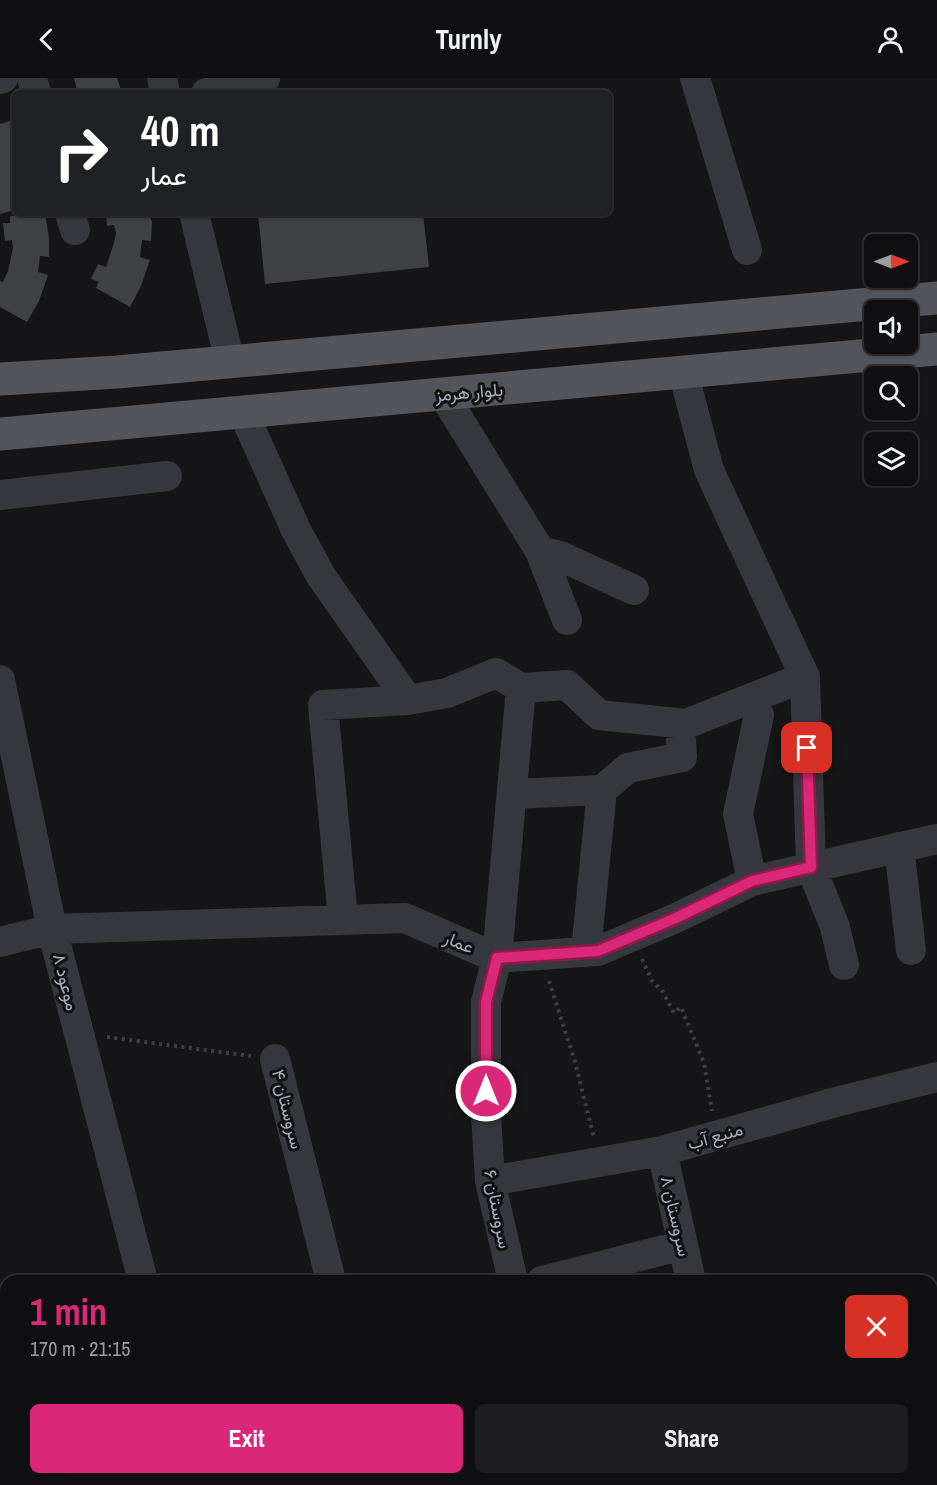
<!DOCTYPE html>
<meta charset="utf-8">
<style>
body{margin:0;font-family:"Archivo Narrow",Vazirmatn,sans-serif;background:#1e1e20;color:#f1f3f6;height:100vh;display:flex;flex-direction:column;font-size:22px;white-space:nowrap}
*{box-sizing:border-box;margin:0}
p{font-size:20px;color:#9c9d9f}
.icon{flex:none;width:33px;height:33px;fill:none;stroke:currentColor;stroke-width:2;stroke-linecap:round;stroke-linejoin:round}
.map{position:relative;flex:1;overflow:hidden}
.panel{position:absolute;left:0px;top:1197px;width:938px;height:210px;display:flex;flex-direction:column;background:#101012;border-radius:18px 18px 0 0;box-shadow:0 2px 4px #0004,0 0 0 2px #303032}
.panel>*{flex:none}
.hud{position:absolute;left:12px;top:12px;width:600px;height:126px;border-radius:9px;box-shadow:0 2px 4px #0004,0 0 0 2px #303032;background:#202124;color:#fff;overflow:hidden}
.needle{width:39px;rotate:90deg}
.buttons{position:absolute;left:864px;top:156px;display:grid;gap:12px}
.buttons a{display:grid;place-items:center;width:54px;height:54px;border-radius:9px;background:#101012;box-shadow:0 2px 4px #0004,0 0 0 2px #303032;font-size:30px}
.pin{position:absolute;display:grid;place-items:center;width:51px;height:51px;color:#fff;margin:-26px;border-radius:12px;box-shadow:0 3px 9px #0006}
.me{position:absolute;width:66px;margin:-33px;rotate:0deg;stroke-linejoin:round;filter:drop-shadow(0 0 4px #0008)}
.turn{display:flex;align-items:center;gap:21px;height:126px;padding:0 30px;font-size:27px}
.turn .icon{width:78px;height:78px;stroke-width:2.5}
.turn b{display:block;font-size:42px;line-height:51px}
.round{display:grid;place-items:center;flex:none;width:63px;height:63px;border-radius:9px;background:#1e1e20}
.head{display:flex;align-items:center;justify-content:space-between;height:102px;padding:0 30px}
h1{font-size:36px;font-weight:800;line-height:45px;color:#db2777}
.action{display:flex;gap:12px;margin-top:auto;padding:12px 30px}
.action a{flex:1;height:69px;border-radius:9px;background:#db2777;color:#fff;font-size:24px;font-weight:800;line-height:69px;text-align:center}
.action a+a{background:#1e1e20;color:#f1f3f6}
header{display:flex;justify-content:space-between;align-items:center;height:78px;padding:0 30px;background:#101012;font-size:27px;font-weight:800}
.map>svg:first-child{display:block}
</style>
<header><svg class="icon" aria-label="back" viewBox="0 0 24 24"><path d="M15 5l-7 7 7 7"/></svg>Turnly<svg class="icon" aria-label="person" viewBox="0 0 24 24"><circle cx="12" cy="8" r="4"/><path d="M4 21q1-7 8-7t8 7"/></svg></header>
<div class="map">
<svg width="937" height="1407" viewBox="0 0 937 1407">
<rect width="100%" height="100%" fill="#161618"/>
<path fill="#404145" d="M 74,0 L 117,0 L 122,15 L 78,15 Z
M 13,42 L 15,47 L 15,132 L 0,136 L 0,46 Z
M 106,135 L 149,135 L 152,144 L 151,163 L 142,162 L 140,179 L 150,182 L 141,208 L 130,229 L 96,210 L 99,204 L 91,201 L 98,186 L 106,189 L 114,165 L 116,155 L 114,147 L 107,148 Z
M 258,135 L 423,135 L 429,189 L 265,206 Z
M 45,136 L 49,160 L 49,179 L 40,178 L 38,194 L 48,197 L 39,223 L 27,244 L 0,229 L 0,203 L 3,204 L 8,193 L 13,170 L 12,162 L 5,163 L 3,145 L 10,145 L 10,138 Z"/>
<g fill="none" stroke-linecap="round" stroke-linejoin="round">
<path stroke="#3d3f44" stroke-width="4" stroke-dasharray="3 4.5" stroke-linecap="butt" d="M 642,881 L 652,903 L 663,914 L 674,935 L 681,929 L 704,985 L 712,1033
M 549,903 L 575,984 L 594,1060
M 107,959 L 251,978"/>
<path stroke="#37383d" stroke-width="30" d="M 32,0 L 36,15
M 162,0 L 165,15
M 695,0 L 747,172
M 0,1 L 3,0
M 206,15 L 265,0
M 70,135 L 75,152
M 194,135 L 230,284
M 683,294 L 709,392 L 805,599 L 811,789 L 835,849 L 844,887
M 443,316 L 540,473 L 567,542
M 243,334 L 296,452 L 321,498 L 408,622
M 0,417 L 167,398
M 540,473 L 560,478 L 634,512
M 0,602 L 52,851 L 143,1203
M 512,716 L 602,712 L 628,690 L 682,679 L 680,646
M 899,769 L 911,872
M 752,803 L 738,736 L 759,637
M 343,841 L 323,627 L 408,622 L 447,615 L 496,595 L 521,610 L 567,607 L 599,637 L 686,646 L 805,599
M 0,864 L 52,851 L 405,840 L 497,880 L 598,873 L 676,840 L 752,803 L 937,761
M 586,874 L 602,712
M 275,981 L 331,1203
M 662,1073 L 691,1203
M 490,1103 L 662,1073 L 836,1024 L 937,999
M 513,1203 L 490,1103 L 486,1035 L 486,924 L 497,880 L 521,610
M 542,1203 L 683,1167
M 0,1269 L 6,1293
M 0,1341 L 6,1339
M 33,1401 L 35,1407
M 194,1401 L 195,1407
M 381,1401 L 383,1407
M 561,1401 L 562,1407
M 736,1401 L 737,1407
M 840,1401 L 842,1407"/>
<path stroke="#53555c" stroke-width="33" d="M 0,301 L 117,294 L 937,220
M 0,356 L 937,271"/>
</g>
<g fill="none" stroke-linecap="round" stroke-linejoin="round">
<defs>
<path id="route" d="M 486,1013 L 486,924 L 497,880 L 598,873 L 676,840 L 752,803 L 811,789 L 807,670"/>
</defs>
<use href="#route" stroke="#8e194d" stroke-width="15"/>
<use href="#route" stroke="#db2777" stroke-width="10"/>
</g>
<g text-anchor="middle" dominant-baseline="central" stroke-width="6" stroke-linejoin="round" paint-order="stroke">
<g font-size="18" fill="#a8adb8" stroke="#111113">
<text transform="translate(469 314) rotate(-5)">بلوار هرمز</text>
<text transform="translate(459 864) rotate(22)">عمار</text>
<text transform="translate(66 904) rotate(76)">موعود ۸</text>
<text transform="translate(288 1031) rotate(76)">سروستان ۴</text>
<text transform="translate(715 1058) rotate(-16)">منبع آب</text>
<text transform="translate(498 1131) rotate(79)">سروستان ۶</text>
<text transform="translate(676 1138) rotate(77)">سروستان ۸</text>
</g>
</g>
</svg>
<div class="buttons">
<a><svg class="needle" viewBox="-14 -14 28 28"><path d="M0-13l5 13h-10z" fill="#e53935"/><path d="M0 13l5-13h-10z" fill="#9c9d9f"/></svg></a>
<a><svg class="icon" aria-label="sound" viewBox="0 0 24 24"><path d="M4 9h4l5-4v14l-5-4H4zM17 9q2 3 0 6"/></svg></a>
<a><svg class="icon" aria-label="search" viewBox="0 0 24 24"><circle cx="10" cy="10" r="6"/><path d="M15 15l6 6"/></svg></a>
<a><svg class="icon" aria-label="layers" viewBox="0 0 24 24"><path d="M12 4l9 5-9 5-9-5zM3 14l9 5 9-5"/></svg></a>
</div>
<div class="pin" style="left:807px;top:670px;background:#d93025"><svg class="icon" aria-label="arrive" viewBox="0 0 24 24"><path d="M6 21V4h12l-3 4 3 4H6"/></svg></div>
<svg class="me" style="left:486px;top:1013px" viewBox="-20 -20 40 40"><circle r="17" fill="#db2777" stroke="#fff" stroke-width="3"/><path d="M0-11L8 9 0 5-8 9z" fill="#fff"/></svg>
<div class="hud">
<div class="turn"><svg class="icon" aria-label="right" viewBox="0 0 24 24"><path d="M7 20v-9h11M14 6l5 5-5 5"/></svg><div><b>40 m</b>عمار</div></div>
</div>
<section class="panel">
<div class="head"><div><h1>1 min</h1><p>170 m · 21:15</p></div><a class="round" style="background:#d93025;color:#fff"><svg class="icon" aria-label="close" viewBox="0 0 24 24"><path d="M6 6l12 12M18 6L6 18"/></svg></a></div>
<div class="action"><a>Exit</a><a>Share</a></div>
</section>
</div>
